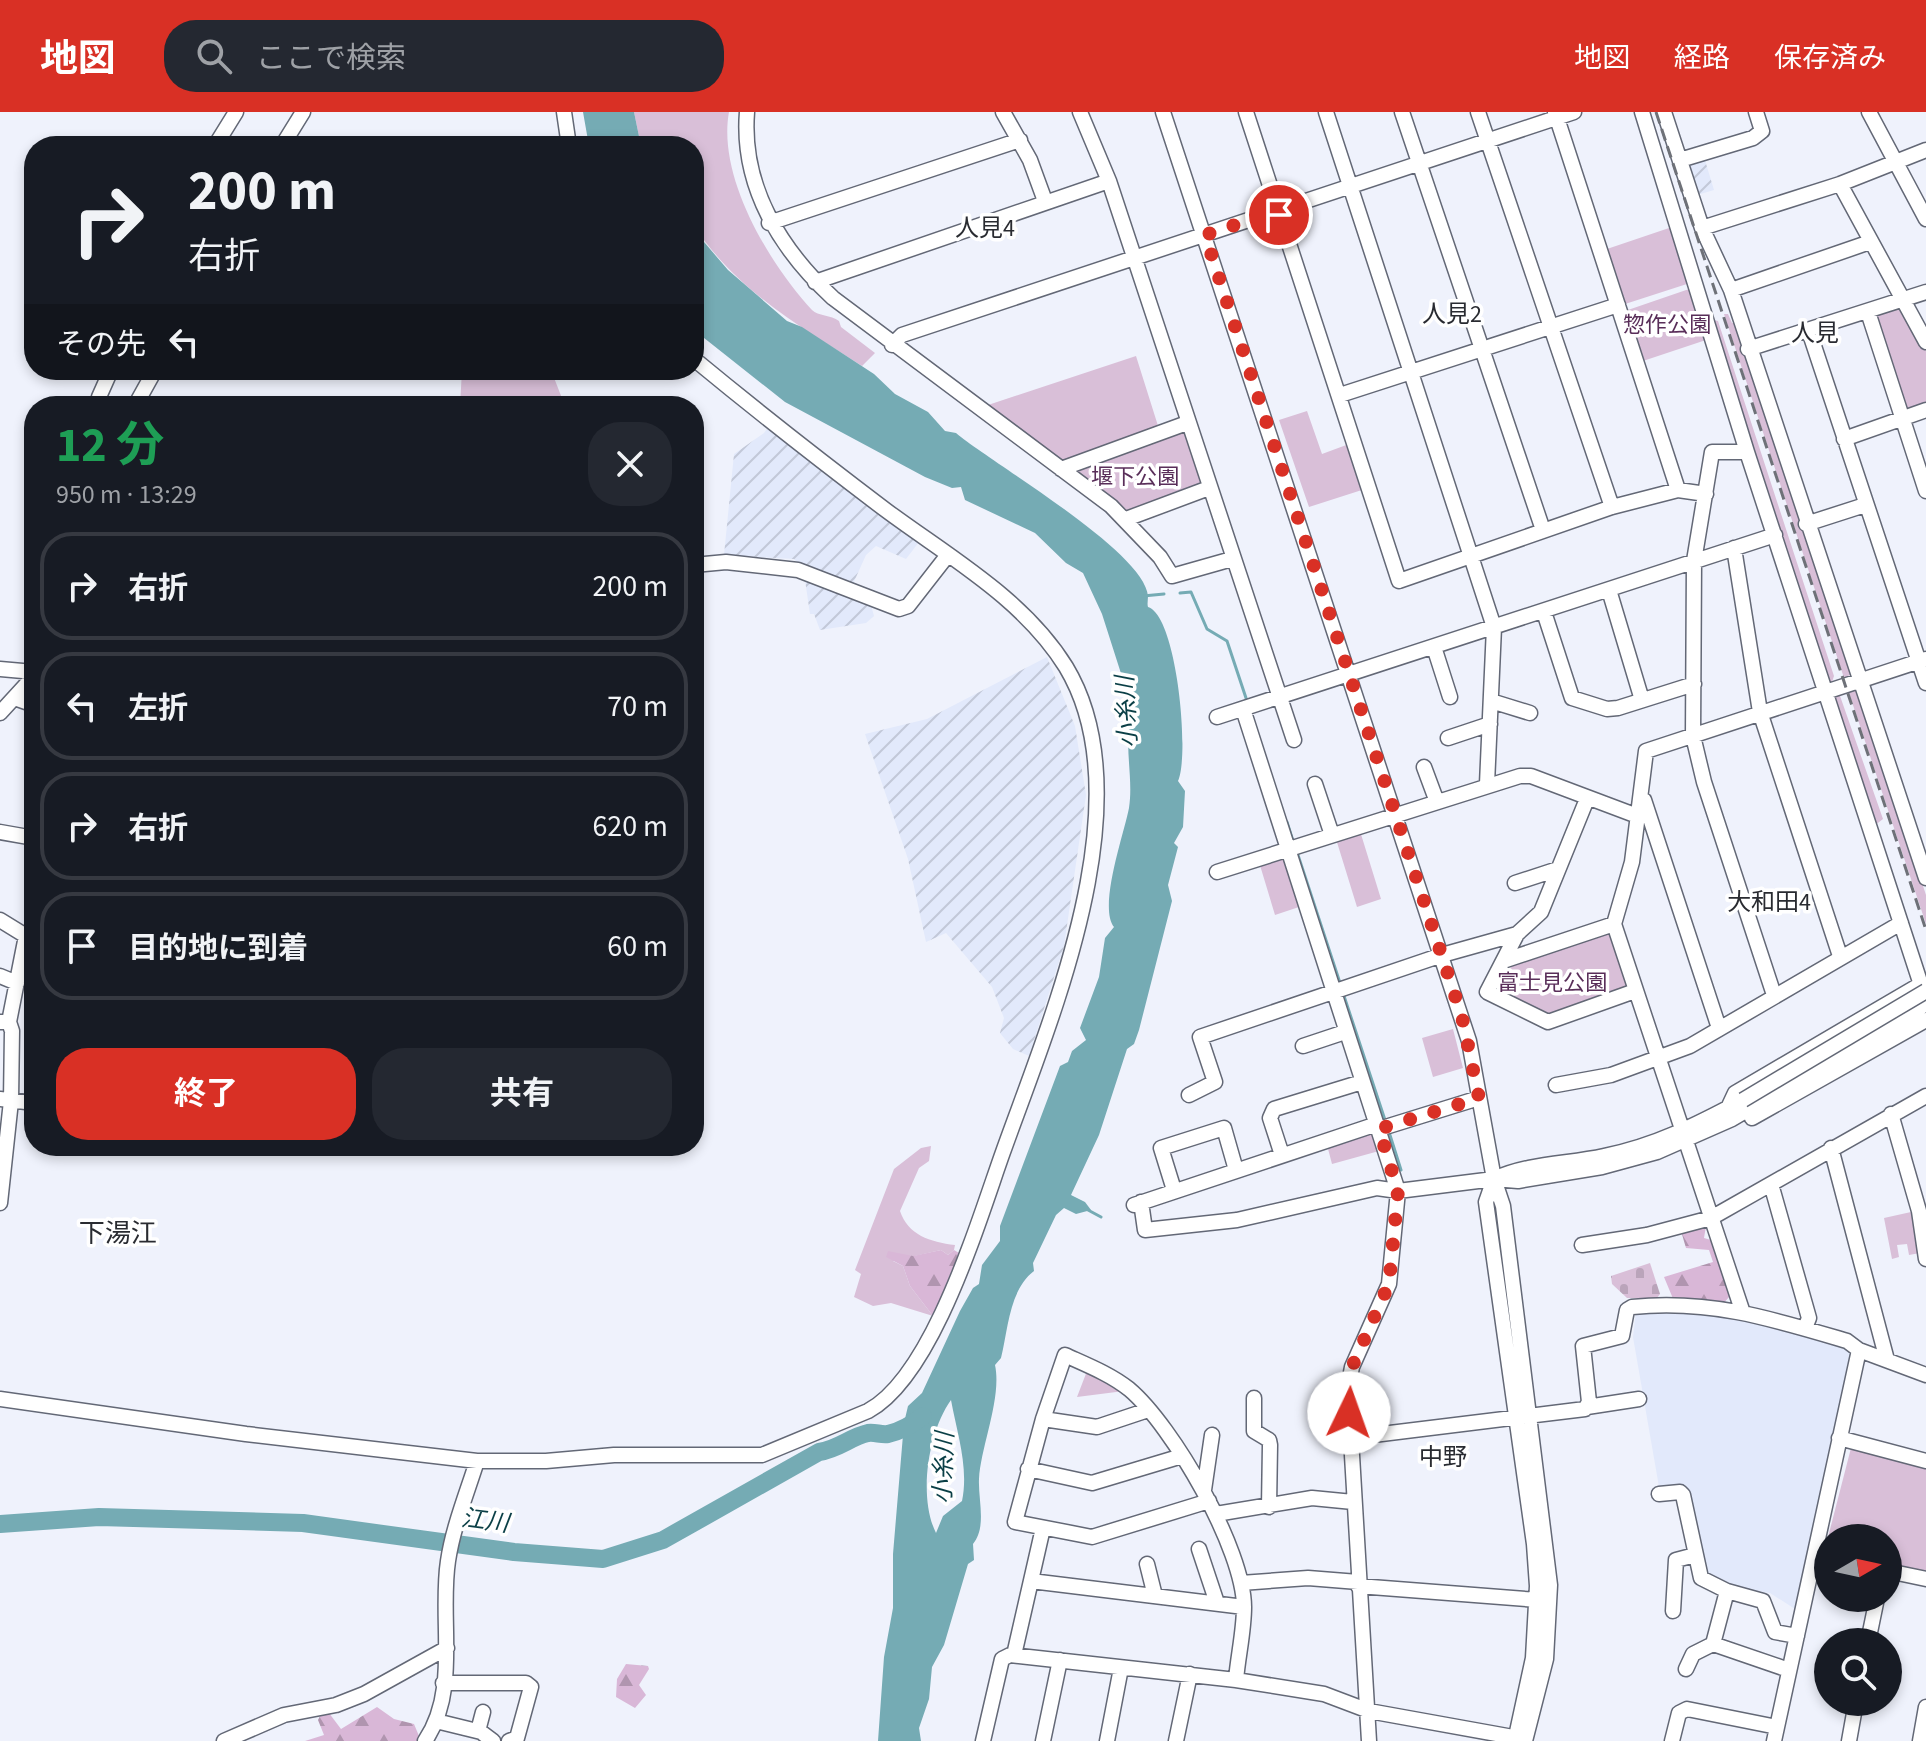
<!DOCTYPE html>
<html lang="ja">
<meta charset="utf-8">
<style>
body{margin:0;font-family:"Source Sans 3","Noto Sans JP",sans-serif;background:#242831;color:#f1f3f6;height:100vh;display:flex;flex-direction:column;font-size:30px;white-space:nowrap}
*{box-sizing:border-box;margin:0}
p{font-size:26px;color:#9ea1a6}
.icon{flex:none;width:44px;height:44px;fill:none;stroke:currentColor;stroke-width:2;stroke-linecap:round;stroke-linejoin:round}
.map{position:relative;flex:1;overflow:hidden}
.drawer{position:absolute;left:24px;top:284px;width:680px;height:760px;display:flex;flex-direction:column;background:#171b24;border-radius:32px;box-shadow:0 4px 12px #0003}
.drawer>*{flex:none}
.banner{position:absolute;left:24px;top:24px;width:680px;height:244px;border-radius:32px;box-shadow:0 4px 12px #0003;background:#171b24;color:#f1f3f6;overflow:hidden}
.needle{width:52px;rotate:81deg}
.controls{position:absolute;left:1814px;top:1412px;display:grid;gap:16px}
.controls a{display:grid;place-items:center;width:88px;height:88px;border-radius:50%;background:#171b24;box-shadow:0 4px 12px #0003;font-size:40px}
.pin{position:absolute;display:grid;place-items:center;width:68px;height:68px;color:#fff;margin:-34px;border:4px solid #fff;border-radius:50%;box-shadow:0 2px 8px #0007}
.me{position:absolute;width:88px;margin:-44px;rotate:3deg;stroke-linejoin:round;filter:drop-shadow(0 0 6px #0008)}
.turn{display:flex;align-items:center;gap:28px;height:168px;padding:0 32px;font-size:36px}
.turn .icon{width:104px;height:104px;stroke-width:2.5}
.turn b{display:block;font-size:56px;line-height:68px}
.then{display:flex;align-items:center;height:76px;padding:0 32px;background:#0003;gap:16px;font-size:30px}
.round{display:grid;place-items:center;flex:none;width:84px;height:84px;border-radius:32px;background:#242831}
.summary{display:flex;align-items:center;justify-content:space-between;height:136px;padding:0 32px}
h1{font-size:48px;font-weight:700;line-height:60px;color:#1e9e55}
.primary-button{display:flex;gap:16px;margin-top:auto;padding:16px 32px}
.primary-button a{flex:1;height:92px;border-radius:32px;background:#d93025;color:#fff;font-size:32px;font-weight:700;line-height:92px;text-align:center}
.primary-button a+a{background:#242831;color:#f1f3f6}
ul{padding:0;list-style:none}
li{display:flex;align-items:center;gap:24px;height:108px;margin:0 16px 12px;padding:0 16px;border:4px solid #363941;border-radius:32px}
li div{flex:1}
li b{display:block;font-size:30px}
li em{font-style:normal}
header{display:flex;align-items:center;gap:48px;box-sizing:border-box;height:112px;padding:0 40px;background:#d93025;color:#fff}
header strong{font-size:38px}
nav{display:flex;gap:44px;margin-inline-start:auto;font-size:28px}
.search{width:560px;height:72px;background:#242831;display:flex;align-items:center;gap:20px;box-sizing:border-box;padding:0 28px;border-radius:32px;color:#9ea1a6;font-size:30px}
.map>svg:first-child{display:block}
</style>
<header>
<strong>地図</strong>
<div class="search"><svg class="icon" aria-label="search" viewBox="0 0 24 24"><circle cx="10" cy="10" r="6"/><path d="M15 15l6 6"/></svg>ここで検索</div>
<nav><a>地図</a><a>経路</a><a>保存済み</a></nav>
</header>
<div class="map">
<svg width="1926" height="1629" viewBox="0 0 1926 1629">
<defs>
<pattern id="industrial-furrows" width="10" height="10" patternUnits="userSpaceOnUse" patternTransform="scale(2)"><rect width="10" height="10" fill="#e2e9fb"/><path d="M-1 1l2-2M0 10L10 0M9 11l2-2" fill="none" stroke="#c2c8d8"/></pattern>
<pattern id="forest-firs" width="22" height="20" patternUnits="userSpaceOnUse" patternTransform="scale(2)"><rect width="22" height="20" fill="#d9b7d7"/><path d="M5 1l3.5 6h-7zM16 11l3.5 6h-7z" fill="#b095af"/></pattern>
<pattern id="cemetery-stones" width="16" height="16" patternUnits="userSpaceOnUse" patternTransform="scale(2)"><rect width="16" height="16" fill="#d9bfd8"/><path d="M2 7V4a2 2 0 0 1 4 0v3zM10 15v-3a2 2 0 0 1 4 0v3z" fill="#baa4ba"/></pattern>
</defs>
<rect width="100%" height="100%" fill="#eff2fc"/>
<path fill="#e2e9fb" d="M 1648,1197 L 1742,1204 L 1846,1233 L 1851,1242 L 1799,1496 L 1795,1497 L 1770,1481 L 1740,1476 L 1707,1463 L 1685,1377 L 1659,1375 L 1633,1225 L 1636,1199 Z"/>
<path fill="url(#industrial-furrows)" d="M 1704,45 L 1714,78 L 1697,83 L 1688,53 Z
M 771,311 L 919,430 L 906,447 L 876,434 L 866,443 L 852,474 L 802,455 L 794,447 L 724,443 L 734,342 L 764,321 Z
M 805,468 L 871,493 L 874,504 L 866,511 L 820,518 L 814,502 L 810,502 Z
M 1047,545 L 1075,614 L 1086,683 L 1064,834 L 1029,944 L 1013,937 L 1000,921 L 1004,906 L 992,875 L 946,821 L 926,830 L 908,747 L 865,622 L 927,607 Z"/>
<path fill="#d9bfd8" d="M 634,0 L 729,0 C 717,65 770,153 812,198 C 818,204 831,203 839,209 L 841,215 L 875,241 L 862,254 C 807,219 753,188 711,137 C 704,127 698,123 694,112 L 694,34 L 641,34 Z
M 1672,115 L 1690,171 L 1622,193 L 1604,138 Z
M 1692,176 L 1709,227 L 1640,250 L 1625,199 Z
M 1902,195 L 1926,239 L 1926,294 L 1906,300 L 1873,202 Z
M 1724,202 L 1728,202 L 1732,211 L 1736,211 L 1852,562 L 1844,566 Z
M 1714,208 L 1718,209 L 1834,564 L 1832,570 L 1828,569 L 1751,340 Z
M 1136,244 L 1159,317 L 1063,350 L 985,294 Z
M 462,258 L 551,258 L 565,294 L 460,294 Z
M 1307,299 L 1322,342 L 1349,332 L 1365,377 L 1309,395 L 1279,308 Z
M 1185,319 L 1203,373 L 1127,400 L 1071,356 Z
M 1854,576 L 1861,587 L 1926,783 L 1926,812 L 1848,578 Z
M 1839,581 L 1883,707 L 1874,714 L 1833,583 Z
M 1360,719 L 1381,787 L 1357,795 L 1336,727 Z
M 1283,743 L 1299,795 L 1275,803 L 1259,750 Z
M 1609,819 L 1628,873 L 1625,880 L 1549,905 L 1496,877 L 1514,851 Z
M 1453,917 L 1463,956 L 1433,965 L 1422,926 Z
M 1373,1020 L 1379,1039 L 1332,1052 L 1327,1033 Z
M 931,1034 L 929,1049 L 919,1056 L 900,1099 C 908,1123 930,1130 955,1133 L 954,1138 L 948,1143 L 941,1138 L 893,1149 L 903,1154 L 910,1174 L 933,1204 L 891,1191 L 873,1194 L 854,1185 L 861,1162 L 855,1158 L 894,1057 L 921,1036 Z
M 1911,1100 L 1920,1141 L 1909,1143 L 1907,1132 L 1897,1133 L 1899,1145 L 1892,1147 L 1884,1106 Z
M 1087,1259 L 1124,1279 L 1077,1285 Z
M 1851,1336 L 1926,1353 L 1926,1463 L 1888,1455 L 1888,1426 L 1828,1426 L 1828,1440 L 1826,1433 Z"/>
<path fill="url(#forest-firs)" d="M 1706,1114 L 1704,1126 L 1711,1128 L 1730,1184 L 1721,1194 L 1674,1189 L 1664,1165 L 1713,1150 L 1709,1138 L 1686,1136 L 1681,1119 Z
M 941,1138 L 948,1143 L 954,1138 L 959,1141 L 933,1204 L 910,1174 L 903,1154 L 886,1145 L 888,1139 L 913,1144 Z
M 626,1552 L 648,1554 L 649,1557 L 639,1573 L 646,1583 L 635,1596 L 616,1585 L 617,1567 Z
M 377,1595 L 394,1607 L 414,1612 L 419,1624 L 417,1629 L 305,1629 L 324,1623 L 318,1608 L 321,1602 L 329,1601 L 341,1617 Z"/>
<path fill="url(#cemetery-stones)" d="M 1650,1151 L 1660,1182 L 1657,1186 L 1627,1186 L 1612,1172 L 1611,1164 Z"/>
<path fill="#75abb4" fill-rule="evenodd" d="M 583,0 L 634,0 L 641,34 L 589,34 Z
M 694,112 L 698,123 L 728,158 L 787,209 L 802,215 L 874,262 L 895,282 L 928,300 L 945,319 L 956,321 C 993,352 1144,439 1148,484 C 1148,488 1147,492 1148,495 C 1177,504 1190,643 1178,669 L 1185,679 L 1183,715 L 1174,731 L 1178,735 L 1168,773 L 1172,789 L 1139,918 L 1134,932 L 1127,937 L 1099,1023 L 1071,1083 L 1085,1090 L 1091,1098 L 1076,1102 L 1064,1096 L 1056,1103 L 1033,1151 L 1034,1159 C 1009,1178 1008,1218 1001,1246 L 995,1253 C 1002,1286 981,1334 979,1367 C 978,1388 987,1415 973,1432 L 974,1448 L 968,1452 L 944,1533 L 932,1555 L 929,1587 L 919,1616 L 921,1629 L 878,1629 L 884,1545 L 893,1496 L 893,1442 L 904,1311 L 908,1294 L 922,1281 L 960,1199 L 973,1176 L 979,1172 L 982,1153 L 1000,1129 L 1000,1114 L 1060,954 L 1068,950 L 1072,939 L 1086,928 L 1080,916 L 1099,865 L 1105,826 L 1114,815 C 1098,795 1124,722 1129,696 C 1134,664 1122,629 1133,599 L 1102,502 L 1083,461 L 1066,451 L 1035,421 L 965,388 L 961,375 L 952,376 L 925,365 L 785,290 L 694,218 ZM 951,1288 C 957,1321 969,1355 962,1389 L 943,1404 L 936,1421 C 918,1385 928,1320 951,1288 Z"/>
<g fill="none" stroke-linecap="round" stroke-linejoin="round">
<path stroke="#75abb4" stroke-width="3" d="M 1180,481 L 1191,480 L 1207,517 L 1227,529 L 1247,589
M 1143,484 L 1164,482
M 1287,710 L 1293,729
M 1297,740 L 1340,871
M 1344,884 L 1385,1008
M 1389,1020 L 1401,1058
M 1088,1098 L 1101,1105"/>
<path stroke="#75abb4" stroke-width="18" d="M 0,1412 L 99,1405 L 303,1411 L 514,1440 L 603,1447 L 663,1428 L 819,1340 C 839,1337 850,1325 868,1321 C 875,1320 881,1323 888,1322 C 901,1319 913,1312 923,1304"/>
<defs>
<path id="minor" d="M 564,0 L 569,34
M 747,0 C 741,75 781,138 833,186 L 1111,394 L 1160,445 L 1172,464 L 1232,447
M 1003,0 L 1030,48 L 1045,89
M 1080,0 L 1109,69 L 1294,628
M 1163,0 L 1469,929 L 1494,1067 L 1503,1094 L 1550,1473 L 1546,1547 L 1525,1629
M 1246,0 L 1399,469 L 1612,395 L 1678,378 L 1706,382
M 1326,0 L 1494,515 L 1487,672
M 1402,0 L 1543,418
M 1478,0 L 1612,395
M 1555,0 L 1678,378
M 1642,0 L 1747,340 L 1926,888
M 1664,0 L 1702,116 L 1731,178 L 1926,766
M 1869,0 L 1926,107
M 215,34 L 236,0
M 282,34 L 303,0
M 1680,48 L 1753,26 L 1762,19 L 1756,0
M 1840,72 L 1926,230
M 769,111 L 1020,28
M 1702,116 L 1840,72 L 1926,38
M 815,170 L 1109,69
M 1731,178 L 1870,130
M 1868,200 L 1926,379
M 1809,219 L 1926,571
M 892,233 L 902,223 L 1574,0
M 1748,237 L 1926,180
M 1340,283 L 1618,193
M 99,285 L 111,258
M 135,294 L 155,258
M 1844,327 L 1926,298
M 1747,340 L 1712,340 L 1694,449 L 1693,624 L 1704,670 L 1774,883
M 1061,357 L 1187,311
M 1126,407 L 1209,376
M 1806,412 L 1865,393
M 1734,436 L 1760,600 L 1840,844
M 694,453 L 726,450 L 798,458 L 899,497 L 908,494 L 947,444
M 1609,478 L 1642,588
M 1544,500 L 1572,586 L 1607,597 L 1618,596 L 1694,572
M 1434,535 L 1450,585
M 0,557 L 34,560
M 17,587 L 34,593
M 1491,589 L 1530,601
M 1243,597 L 1398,1079 L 1389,1172 L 1352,1255 L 1348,1276 L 1369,1629
M 0,601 L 34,564
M 1217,605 L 1775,423
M 1448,626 L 1490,612
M 1424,655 L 1437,690
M 1315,672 L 1332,723
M 1587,687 L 1541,800 L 1517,822 L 1487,880 L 1548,910 L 1635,879
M 1644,688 L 1719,916
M 0,720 L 34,726
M 1217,760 L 1520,664 L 1531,664 L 1640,705
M 1515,771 L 1558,757
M 0,808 L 26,824 L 9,910
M 1506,848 L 1614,812
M 0,864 L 17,871
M 0,910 L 9,910 L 12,919 L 11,989 L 0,1091
M 1303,934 L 1345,920
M 1556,973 L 1611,963 L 1690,934 L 1901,811
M 1189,983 L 1215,970 L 1200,925 L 1442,843 L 1517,822
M 0,987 L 34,991
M 1728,996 L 1735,981 L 1921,872
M 1891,1002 L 1919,1099 L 1926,1147
M 1752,1006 L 1926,908
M 1379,1017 L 1479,986
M 1831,1036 L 1887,1248
M 1282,1043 L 1270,1006 L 1274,997 L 1362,970
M 1771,1072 L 1809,1206 L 1805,1216
M 1174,1078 L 1161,1036 L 1224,1016 L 1236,1058
M 1141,1090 L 1145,1118 L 1237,1108 L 1377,1076 L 1398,1079 L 1494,1067 L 1518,1069 L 1602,1055 L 1657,1040 L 1732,1007 L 1926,892
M 1134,1093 L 1377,1012
M 1582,1133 L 1647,1123 L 1711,1106 L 1926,984
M 1742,1198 L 1614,812 L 1632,750 L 1646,639 L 1926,547
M 1254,1286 L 1254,1319 L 1269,1328 L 1270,1333 L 1269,1395
M 0,1287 L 246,1322 L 477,1349 L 546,1349 L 614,1343 L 762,1343 L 868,1299 C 933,1264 978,1110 1003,1040 C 1050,908 1146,688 1066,555 C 1024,487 949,445 887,399 C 822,350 757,299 694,247
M 1587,1295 L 1639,1287
M 1043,1307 L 1097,1315 L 1148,1298
M 1349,1326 L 1585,1297 L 1589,1290 L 1583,1234 L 1622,1224 L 1627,1198 L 1632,1195 C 1710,1187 1773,1207 1847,1229 L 1859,1238 L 1926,1263
M 1839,1326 L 1926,1349
M 1028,1357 L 1092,1371 L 1182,1344
M 1204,1378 L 1212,1323
M 1659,1382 L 1680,1380 L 1683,1383 L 1701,1466 L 1727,1479 L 1763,1489 L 1775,1520 L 1797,1524
M 1209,1389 L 1092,1425 L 1015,1410 L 1043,1307 L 1065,1243 C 1087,1253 1110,1262 1129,1277 C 1173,1314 1244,1438 1244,1495 C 1244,1519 1238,1544 1236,1568
M 1216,1402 L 1312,1386 L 1353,1390
M 1199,1437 L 1217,1491
M 1147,1452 L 1155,1484
M 1888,1459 L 1926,1467
M 1031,1469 L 1244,1495
M 1241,1471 L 1308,1466 L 1358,1470
M 1358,1474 L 1538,1488
M 1673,1499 L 1676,1448 L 1695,1443
M 1868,1530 L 1877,1486
M 1713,1532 L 1789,1558
M 1713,1532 L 1727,1479
M 1014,1543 L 1043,1416
M 1686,1557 L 1693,1542 L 1713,1532
M 443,1571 L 526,1571 L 531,1575 L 517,1626 L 509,1629
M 436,1609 L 481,1620 L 493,1629
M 478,1619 L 483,1600
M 224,1629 L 284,1603 L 336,1593 L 364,1582 L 447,1536
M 425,1629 C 460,1578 439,1507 448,1449 C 453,1415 467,1381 477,1349
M 983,1629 L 1002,1547 L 1010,1543 L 1236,1568 L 1324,1582 L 1369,1599 L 1524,1627
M 1043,1629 L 1060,1548
M 1107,1629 L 1121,1556
M 1176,1629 L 1190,1562
M 1515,1629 L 1533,1546 L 1537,1474 L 1534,1432 L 1486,1090 L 1494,1067 C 1529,1051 1567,1052 1604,1044 C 1655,1034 1698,1012 1743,988
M 1672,1629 L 1679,1601 L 1687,1597 L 1777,1615
M 1774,1629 L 1859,1238
M 1849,1629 L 1856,1590
M 1920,1629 L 1926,1595"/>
</defs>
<use href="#minor" stroke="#636876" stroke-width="17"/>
<use href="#minor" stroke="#fff" stroke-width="14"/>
<path stroke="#6e7178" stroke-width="3" stroke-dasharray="12 6" stroke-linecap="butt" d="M 1656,0 L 1926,818"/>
<defs>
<path id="minor-bridge" d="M 1743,988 L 1926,879"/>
</defs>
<use href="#minor-bridge" stroke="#636876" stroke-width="17" stroke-linecap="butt"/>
<use href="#minor-bridge" stroke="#fff" stroke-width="14"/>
</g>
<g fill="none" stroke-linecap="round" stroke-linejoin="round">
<path stroke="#d93025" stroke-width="14" stroke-dasharray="0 25.2" d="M 1279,103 L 1277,99 L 1205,123 L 1462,905 L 1479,986 L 1379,1017 L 1398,1079 L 1389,1172 L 1352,1255 L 1349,1301"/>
</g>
<g text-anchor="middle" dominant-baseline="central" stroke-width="7" stroke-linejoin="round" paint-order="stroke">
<g font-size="22" fill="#592e59" stroke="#fff">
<text x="1667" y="213">惣作公園</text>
<text x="1135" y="365">堰下公園</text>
<text x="1552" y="871">富士見公園</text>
</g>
<g font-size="24" fill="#292b31" stroke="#fff">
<text x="985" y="116">人見4</text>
<text x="1452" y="202">人見2</text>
<text x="1815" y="221">人見</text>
<text x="1769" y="790">大和田4</text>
<text x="1443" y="1345">中野</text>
</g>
<g font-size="24" font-style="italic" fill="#0a3f46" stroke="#fff">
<text transform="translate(1127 600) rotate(-93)">小糸川</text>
<text transform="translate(944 1356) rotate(-88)">小糸川</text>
<text transform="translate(485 1409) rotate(7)">江川</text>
</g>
<g font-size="26" fill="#292b31" stroke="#fff">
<text x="118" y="1121">下湯江</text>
</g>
</g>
</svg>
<div class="controls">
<a><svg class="needle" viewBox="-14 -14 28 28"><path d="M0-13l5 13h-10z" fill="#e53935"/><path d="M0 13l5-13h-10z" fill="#9ea1a6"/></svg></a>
<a><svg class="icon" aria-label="search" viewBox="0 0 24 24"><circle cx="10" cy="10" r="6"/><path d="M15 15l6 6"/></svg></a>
</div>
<div class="pin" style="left:1279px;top:103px;background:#d93025"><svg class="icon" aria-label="arrive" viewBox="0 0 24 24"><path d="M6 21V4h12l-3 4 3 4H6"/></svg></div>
<svg class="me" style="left:1349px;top:1301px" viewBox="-20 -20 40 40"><circle r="19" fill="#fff"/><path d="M0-13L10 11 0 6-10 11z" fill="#d93025"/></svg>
<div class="banner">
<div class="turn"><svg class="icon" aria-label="right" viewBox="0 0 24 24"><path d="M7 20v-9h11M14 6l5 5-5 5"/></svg><div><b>200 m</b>右折</div></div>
<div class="then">その先<svg class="icon" aria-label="left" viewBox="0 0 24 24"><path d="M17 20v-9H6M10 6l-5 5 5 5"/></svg></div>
</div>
<section class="drawer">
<div class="summary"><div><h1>12 分</h1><p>950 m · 13:29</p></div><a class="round"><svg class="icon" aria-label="close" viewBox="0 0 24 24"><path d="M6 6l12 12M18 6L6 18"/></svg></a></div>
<ul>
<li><svg class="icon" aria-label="right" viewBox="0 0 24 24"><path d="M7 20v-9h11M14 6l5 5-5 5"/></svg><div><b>右折</b></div><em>200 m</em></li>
<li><svg class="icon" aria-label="left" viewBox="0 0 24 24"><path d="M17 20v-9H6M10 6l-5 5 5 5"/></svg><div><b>左折</b></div><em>70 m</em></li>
<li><svg class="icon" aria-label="right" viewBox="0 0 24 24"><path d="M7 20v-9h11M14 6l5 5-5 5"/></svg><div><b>右折</b></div><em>620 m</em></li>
<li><svg class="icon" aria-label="arrive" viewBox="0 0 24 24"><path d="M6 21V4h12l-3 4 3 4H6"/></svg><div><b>目的地に到着</b></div><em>60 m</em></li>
</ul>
<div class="primary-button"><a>終了</a><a>共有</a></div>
</section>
</div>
